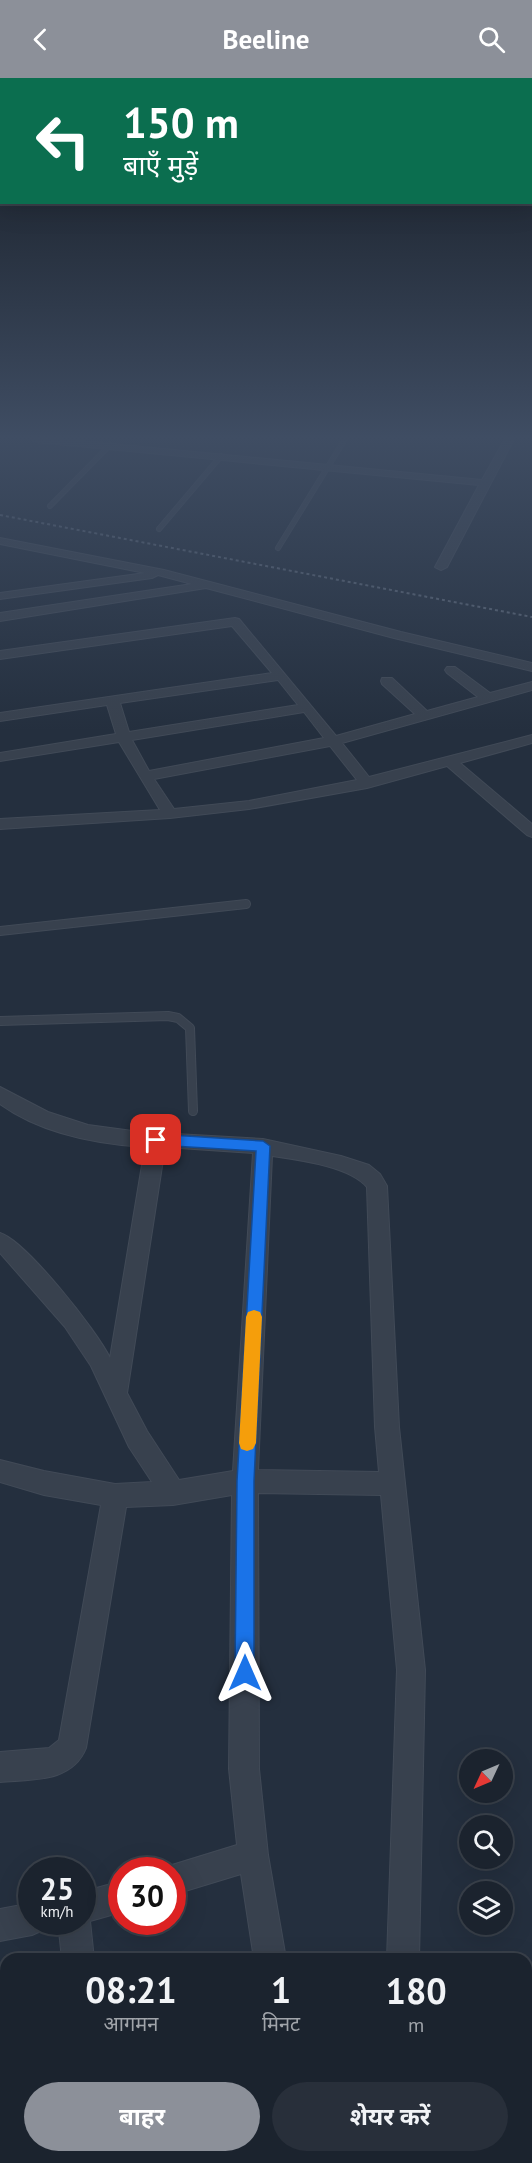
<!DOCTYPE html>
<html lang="hi">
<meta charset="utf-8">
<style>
body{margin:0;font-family:"PT Sans","Noto Sans Devanagari",sans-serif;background:#282f3a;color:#f1f3f6;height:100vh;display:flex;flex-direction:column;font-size:22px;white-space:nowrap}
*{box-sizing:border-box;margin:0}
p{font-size:20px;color:#a0a4aa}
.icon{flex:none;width:33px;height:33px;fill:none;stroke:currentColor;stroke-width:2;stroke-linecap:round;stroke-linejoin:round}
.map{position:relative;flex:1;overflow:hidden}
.sheet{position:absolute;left:0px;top:1875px;width:532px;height:210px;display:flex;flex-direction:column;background:#1b232e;border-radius:18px 18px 0 0;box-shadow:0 6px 24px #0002,0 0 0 2px #39404a}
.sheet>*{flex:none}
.guide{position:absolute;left:0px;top:0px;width:532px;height:126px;box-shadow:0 6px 24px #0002,0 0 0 2px #39404a;background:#0b6e4f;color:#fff;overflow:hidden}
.needle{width:39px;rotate:226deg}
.controls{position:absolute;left:459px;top:1671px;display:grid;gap:12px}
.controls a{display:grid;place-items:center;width:54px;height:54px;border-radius:50%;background:#1b232e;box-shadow:0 6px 24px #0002,0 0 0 2px #39404a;font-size:30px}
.speed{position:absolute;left:18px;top:1779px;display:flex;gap:12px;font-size:30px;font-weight:700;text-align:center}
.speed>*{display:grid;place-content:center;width:78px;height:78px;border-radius:50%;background:#1b232e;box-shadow:0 6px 24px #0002,0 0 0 2px #39404a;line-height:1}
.speed small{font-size:15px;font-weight:400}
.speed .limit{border:9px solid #d22;background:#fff;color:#111}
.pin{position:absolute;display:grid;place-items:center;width:51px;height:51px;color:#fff;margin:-26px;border-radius:12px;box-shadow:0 3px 9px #0006}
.me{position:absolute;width:66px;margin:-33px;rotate:0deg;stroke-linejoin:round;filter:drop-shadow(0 0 4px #0008)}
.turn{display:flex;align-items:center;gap:21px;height:126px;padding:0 24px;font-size:27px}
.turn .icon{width:78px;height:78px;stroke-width:2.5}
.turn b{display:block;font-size:42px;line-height:51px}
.eta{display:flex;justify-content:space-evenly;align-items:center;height:102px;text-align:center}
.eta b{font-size:36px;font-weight:700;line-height:42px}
.cta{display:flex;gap:12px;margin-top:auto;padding:12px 24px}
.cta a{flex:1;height:69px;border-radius:36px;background:#8c9099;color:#fff;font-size:24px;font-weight:700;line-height:69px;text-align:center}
.cta a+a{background:#282f3a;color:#f1f3f6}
header{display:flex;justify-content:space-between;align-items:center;height:78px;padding:0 24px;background:#8c9099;color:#fff;font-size:27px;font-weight:700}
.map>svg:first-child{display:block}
</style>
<header><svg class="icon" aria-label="back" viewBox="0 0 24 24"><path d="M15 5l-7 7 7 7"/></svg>Beeline<svg class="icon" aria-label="search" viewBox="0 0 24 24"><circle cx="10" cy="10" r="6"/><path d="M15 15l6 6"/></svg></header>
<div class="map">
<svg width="532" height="2085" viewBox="0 0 532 2085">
<rect width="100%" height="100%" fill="#242f3e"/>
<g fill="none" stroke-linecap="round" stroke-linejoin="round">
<defs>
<path id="lane-far1" d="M 50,428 L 110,367
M 159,451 L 221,378
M 278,470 L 345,361"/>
<path id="lane" d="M 0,853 L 246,826
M 0,943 L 168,938 L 178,940 L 190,950 L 193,1033"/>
<path id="street" d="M 31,361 L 61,361 L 482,402 L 505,361 L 514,361 L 447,489 L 441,492 L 435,489 L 479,407 L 36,364 Z
M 0,460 L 164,492 L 401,554 L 532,585 L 532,593 L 394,560 L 206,510 L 0,543 L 0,535 L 192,506 L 158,497 L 152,500 L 0,521 L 0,515 L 145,495 L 0,466 Z
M 235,540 L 239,541 L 336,658 L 415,636 L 382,606 L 381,603 L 382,600 L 392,600 L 427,633 L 478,619 L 447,595 L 445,592 L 447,589 L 455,589 L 490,615 L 532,604 L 532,612 L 342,665 L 369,699 L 532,657 L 532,665 L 460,685 L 532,746 L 532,759 L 527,757 L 447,688 L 367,710 L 249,731 L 170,740 L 0,751 L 0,741 L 160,732 L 119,664 L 0,683 L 0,675 L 116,656 L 107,627 L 0,643 L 0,635 L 272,595 L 232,548 L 0,581 L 0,573 ZM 278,602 L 298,627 L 129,654 L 120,625 ZM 304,634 L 324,660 L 149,693 L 132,662 ZM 330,668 L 357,702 L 249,723 L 174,731 L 154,701 Z
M 0,1009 L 48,1034 L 88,1047 L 140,1054 L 263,1061 L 341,1078 L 369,1087 L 380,1096 L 387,1108 L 399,1349 L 425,1592 L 419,1881 L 387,1881 L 397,1592 L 381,1417 L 258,1415 L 259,1691 L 268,1777 L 286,1881 L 254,1881 L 241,1796 L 172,1817 L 172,1792 L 160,1792 L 172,1787 L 237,1767 L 229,1691 L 232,1417 L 173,1427 L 126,1429 L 86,1670 C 72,1705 32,1701 0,1704 L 0,1674 L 49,1670 L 59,1662 L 101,1427 L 44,1417 L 0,1404 L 0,1382 L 44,1393 L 115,1406 L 152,1404 L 129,1369 L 91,1288 L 65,1249 L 0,1175 L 0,1155 C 26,1163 97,1253 110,1280 L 145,1069 C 96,1066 40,1055 0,1026 ZM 165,1069 L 253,1075 L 233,1393 L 179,1402 L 147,1353 L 127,1315 ZM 272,1078 C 299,1082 349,1088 367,1109 L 375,1349 L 379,1394 L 258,1392 Z
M 122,1803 L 122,1834 L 90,1843 L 94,1881 L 62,1881 L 58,1844 L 82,1844 L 82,1814 Z
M 32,1825 L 32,1844 L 47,1844 L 43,1852 L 32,1857 L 0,1863 L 0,1831 Z
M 6,2066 L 6,2079 L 36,2079 L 33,2085 L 0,2085 L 0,2069 Z
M 85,2079 L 121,2079 L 123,2085 L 87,2085 Z
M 283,2079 L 319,2079 L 320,2085 L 284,2085 Z
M 392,2079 L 428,2079 L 428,2085 L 392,2085 Z"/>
</defs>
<use href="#lane-far1" stroke="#414a57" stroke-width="6"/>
<use href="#lane" stroke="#414a57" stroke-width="10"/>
<use href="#street" stroke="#414a57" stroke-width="2"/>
<use href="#lane-far1" stroke="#38414e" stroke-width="4.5"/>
<use href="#lane" stroke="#38414e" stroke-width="8"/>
<use href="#street" fill="#38414e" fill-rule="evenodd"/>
<path stroke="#5a6575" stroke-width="2" stroke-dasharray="3 3" stroke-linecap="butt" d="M 0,437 L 532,539"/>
</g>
<linearGradient id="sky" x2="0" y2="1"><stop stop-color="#141a22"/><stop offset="0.55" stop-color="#3f4d63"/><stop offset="1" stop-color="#3f4d63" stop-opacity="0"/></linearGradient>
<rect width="532" height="653" fill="url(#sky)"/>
<path fill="#1a73e8" stroke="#114b97" stroke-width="1.5" d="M 156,1056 L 263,1063 L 270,1068 L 254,1403 L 254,1595 L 252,1602 L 245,1605 L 238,1602 L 235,1595 L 237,1403 L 256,1073 L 156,1067 L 149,1062 Z"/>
<path fill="#f59e0b" d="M 254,1232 L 260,1234 L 262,1239 L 256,1365 L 253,1371 L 247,1373 L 241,1371 L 239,1365 L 246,1239 L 248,1234 Z"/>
</svg>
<div class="controls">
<a><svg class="needle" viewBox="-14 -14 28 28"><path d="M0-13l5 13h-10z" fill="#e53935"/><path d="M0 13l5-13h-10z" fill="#a0a4aa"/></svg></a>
<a><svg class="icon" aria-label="search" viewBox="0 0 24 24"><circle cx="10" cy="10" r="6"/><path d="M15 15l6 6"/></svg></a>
<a><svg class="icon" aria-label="layers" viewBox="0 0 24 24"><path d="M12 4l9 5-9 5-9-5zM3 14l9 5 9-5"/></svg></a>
</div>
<div class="speed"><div>25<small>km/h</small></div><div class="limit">30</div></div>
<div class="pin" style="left:156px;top:1062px;background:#d93025"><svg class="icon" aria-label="arrive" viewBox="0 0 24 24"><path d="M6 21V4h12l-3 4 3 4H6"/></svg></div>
<svg class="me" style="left:245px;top:1595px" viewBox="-20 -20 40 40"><path d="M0-17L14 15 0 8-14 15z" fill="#1a73e8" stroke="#fff" stroke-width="4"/></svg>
<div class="guide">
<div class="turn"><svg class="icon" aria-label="left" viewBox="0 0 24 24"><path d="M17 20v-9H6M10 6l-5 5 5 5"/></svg><div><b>150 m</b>बाएँ मुड़ें</div></div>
</div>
<section class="sheet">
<div class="eta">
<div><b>08:21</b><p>आगमन</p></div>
<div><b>1</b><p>मिनट</p></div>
<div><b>180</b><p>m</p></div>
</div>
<div class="cta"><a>बाहर</a><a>शेयर करें</a></div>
</section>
</div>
